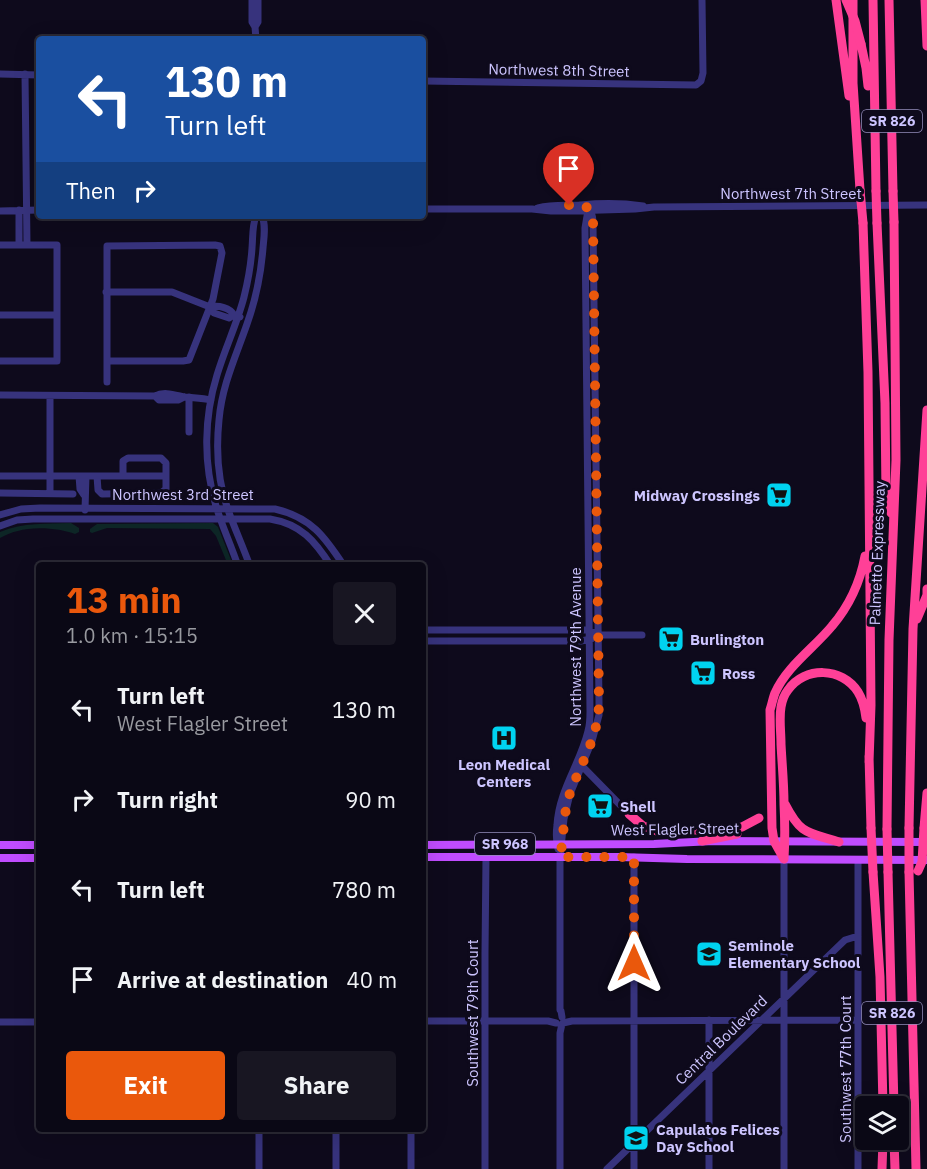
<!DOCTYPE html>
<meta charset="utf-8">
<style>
body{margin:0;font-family:"IBM Plex Sans",sans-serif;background:#181622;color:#f1f3f6;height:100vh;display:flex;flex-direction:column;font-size:22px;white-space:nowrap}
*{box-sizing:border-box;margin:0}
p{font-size:20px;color:#999aa0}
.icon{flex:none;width:33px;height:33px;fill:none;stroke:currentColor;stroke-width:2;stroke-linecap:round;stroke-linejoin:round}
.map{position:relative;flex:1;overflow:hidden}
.drawer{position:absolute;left:36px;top:562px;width:390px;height:570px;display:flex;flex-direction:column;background:#0a0815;border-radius:6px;box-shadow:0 6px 24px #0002,0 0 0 2px #2a2934}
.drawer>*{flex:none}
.banner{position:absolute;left:36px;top:36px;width:390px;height:183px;border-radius:6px;box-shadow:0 6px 24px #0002,0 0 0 2px #2a2934;background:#1a4fa0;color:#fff;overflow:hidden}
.tools{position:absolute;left:855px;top:1096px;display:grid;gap:12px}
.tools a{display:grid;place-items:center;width:54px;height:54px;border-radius:6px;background:#0a0815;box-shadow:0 6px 24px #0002,0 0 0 2px #2a2934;font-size:30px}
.pin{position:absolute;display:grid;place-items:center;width:51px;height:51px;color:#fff;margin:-62px -26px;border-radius:50% 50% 50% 0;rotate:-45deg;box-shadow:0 0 6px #0007}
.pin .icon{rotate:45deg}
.me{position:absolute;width:66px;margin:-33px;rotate:0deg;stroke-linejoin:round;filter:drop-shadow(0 0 4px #0008)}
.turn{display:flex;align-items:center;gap:21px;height:126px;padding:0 30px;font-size:27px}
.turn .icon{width:78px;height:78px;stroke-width:2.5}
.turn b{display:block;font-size:42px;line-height:51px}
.then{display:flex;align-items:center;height:57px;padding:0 30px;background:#0003;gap:12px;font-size:22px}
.round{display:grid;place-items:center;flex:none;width:63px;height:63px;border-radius:6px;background:#181622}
.headline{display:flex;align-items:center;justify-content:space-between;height:102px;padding:0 30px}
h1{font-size:36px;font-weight:700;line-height:45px;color:#ea580c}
.primary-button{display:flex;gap:12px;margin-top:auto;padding:12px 30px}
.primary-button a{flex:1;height:69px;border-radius:6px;background:#ea580c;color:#fff;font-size:24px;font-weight:700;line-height:69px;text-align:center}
.primary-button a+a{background:#181622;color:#f1f3f6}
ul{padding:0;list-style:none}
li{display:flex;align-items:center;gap:18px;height:90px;padding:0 30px}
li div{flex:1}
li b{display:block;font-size:22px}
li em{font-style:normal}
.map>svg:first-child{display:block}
</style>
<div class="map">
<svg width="927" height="1169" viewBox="0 0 927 1169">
<rect width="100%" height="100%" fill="#0e0a1c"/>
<path fill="#0d2626" d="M 71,523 L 79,528 L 79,532 L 75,534 C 61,528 33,526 18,531 C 12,532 6,535 0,538 L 0,532 C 24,522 46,524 71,523 Z
M 213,523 L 218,527 L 233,565 L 228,565 L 216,536 L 210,529 L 107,528 L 92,533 L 90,532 L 90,529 L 97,524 Z"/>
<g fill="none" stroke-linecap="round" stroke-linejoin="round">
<path stroke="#37337d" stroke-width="7" d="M 252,0 L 252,22 L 255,27 L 256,39
M 255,27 L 258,22 L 258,0
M 0,74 L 39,75
M 25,74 L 27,245
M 423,81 L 696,85 L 701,81 L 703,73 L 702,0
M 538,208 C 553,204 566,206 581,205 C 601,203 622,203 643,206
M 423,209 L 532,209 L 551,211 L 569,211 L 635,209 L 654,207 L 927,205
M 0,211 L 39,210
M 0,245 L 57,245 L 57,361 L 0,361
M 19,245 L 19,210
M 106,292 L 172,292 L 210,307
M 0,315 L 57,315
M 234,315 L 229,318 L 214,313 L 210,307 C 219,305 230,308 234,315 L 240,317
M 107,361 L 183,361 L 189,360 L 213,299 L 222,253 L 220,246 L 215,245 L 107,246 L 107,382
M 0,395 L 155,396 C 164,391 175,395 185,397 C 194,398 202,398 211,400
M 50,396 L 50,493
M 155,396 L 159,400 L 178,400 L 184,397
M 189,432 L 189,397
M 0,476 L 166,476 L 166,463 L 161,458 L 128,458 L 123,461 L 123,476
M 79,476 L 80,489 L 84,495
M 97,476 L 98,490 L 102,494 L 161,493 L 166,489 L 166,476
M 0,493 L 73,494
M 85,510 L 86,476
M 0,515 L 21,509 L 40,508 L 275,509 C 311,517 325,537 344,566
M 0,526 L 17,520 L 33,519 L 270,519 C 301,524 315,541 331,566
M 238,566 C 231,545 222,526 216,506 C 203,463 204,417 217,375 C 225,348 237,324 244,297 C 248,281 251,264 252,248 C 253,237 252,226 256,216
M 250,566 C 243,547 235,529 228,510 C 218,482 216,449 219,420 C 222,385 236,356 247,324 C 256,299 261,273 263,248 C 264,237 266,225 262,216
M 423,630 L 589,630 L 598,635 L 642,635
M 423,641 L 581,641 L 591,639
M 582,766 L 629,814
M 558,849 C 556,841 556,833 557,825 C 559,790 580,764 588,731 C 590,724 590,718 590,712 L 585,228 L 587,216 L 591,211
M 784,859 L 784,1169
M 858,861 L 858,1169
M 562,1017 L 561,1011 L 560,1010 L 560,857 L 564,819 L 570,794 L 592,741 L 599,715 L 599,702 L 593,224 C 593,214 591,207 580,205
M 423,1021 L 548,1021 L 556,1023
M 0,1022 L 39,1022
M 563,1023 L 572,1021 L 858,1020
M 259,1130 L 259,1169
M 336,1130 L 336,1169
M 411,1130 L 411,1169
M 485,1169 L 485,953 L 486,857
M 560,1169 L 560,1033 L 562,1024
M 607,1169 L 845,940 L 858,936
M 634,1169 L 634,857
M 709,1169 L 709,1020"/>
<path stroke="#c04cff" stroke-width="8" d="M 0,845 L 39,845
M 423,845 L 654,844 L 713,841 L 927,842
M 423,857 L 619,857 L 687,859 L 927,860
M 0,858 L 39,858"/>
<path stroke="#ff4097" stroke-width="9" d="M 836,0 L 849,96
M 853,0 L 853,83 L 860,190
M 873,0 L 876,191
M 889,0 L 893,191
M 925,0 L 927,46
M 861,44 L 866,68 L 868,86
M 863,223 L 868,372 L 871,705 L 869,762
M 877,223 L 885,403 L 886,496 L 891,513
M 917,619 L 927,595 L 927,589
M 869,756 L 871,828
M 785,804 C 801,835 807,832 839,842
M 629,814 L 643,826 L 657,831 L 732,829 L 742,827 L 759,818
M 909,828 L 913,629 L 927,410
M 924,828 L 927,793
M 887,829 L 889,640 L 896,460 L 894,222
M 702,841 L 737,834
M 784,859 C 785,841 785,823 784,804 C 784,784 782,764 781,744 C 781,732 779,719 781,707 C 782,701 784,695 788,690 C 805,666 842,667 858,692 C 863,700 865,709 866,718
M 784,859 L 774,841 L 772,828 L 770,710 C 772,704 773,698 775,693 C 787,666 814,648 832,626 C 850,605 860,583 865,556
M 873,872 L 880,977 L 883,1107
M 888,872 L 894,1107
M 909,872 L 916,1169
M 894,1140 L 895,1169
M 882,1169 L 883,1140"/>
<path stroke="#ff4097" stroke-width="9" d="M 846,0 L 855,21 L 861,44
M 860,190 L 863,223
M 876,191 L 877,223
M 893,191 L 894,222
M 871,828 L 873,872
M 887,829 L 888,872
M 918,871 L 922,862 L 924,828
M 909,872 L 909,828"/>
</g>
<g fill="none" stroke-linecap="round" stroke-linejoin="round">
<path stroke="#ea580c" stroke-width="10" stroke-dasharray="0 18" d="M 569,205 C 583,205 590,204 593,220 L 599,702 C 599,737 580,764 569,796 C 563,816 564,837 560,857 L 634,857 L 634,963"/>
</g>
<defs>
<symbol id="supermarket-square" viewBox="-11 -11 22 22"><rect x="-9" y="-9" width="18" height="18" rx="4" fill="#00d3f0" stroke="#0e0a1c"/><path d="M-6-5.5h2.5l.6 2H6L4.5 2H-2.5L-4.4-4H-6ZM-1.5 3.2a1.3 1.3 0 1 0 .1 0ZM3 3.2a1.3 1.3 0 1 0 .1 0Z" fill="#111"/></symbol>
<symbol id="hospital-square" viewBox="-11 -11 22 22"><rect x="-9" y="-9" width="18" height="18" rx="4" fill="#00d3f0" stroke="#0e0a1c"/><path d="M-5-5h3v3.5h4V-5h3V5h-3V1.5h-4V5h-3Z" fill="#111"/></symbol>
<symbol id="school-square" viewBox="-11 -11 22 22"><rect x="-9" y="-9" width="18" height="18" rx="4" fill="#00d3f0" stroke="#0e0a1c"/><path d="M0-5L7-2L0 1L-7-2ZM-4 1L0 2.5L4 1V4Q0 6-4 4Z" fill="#111"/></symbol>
</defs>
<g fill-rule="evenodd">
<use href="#supermarket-square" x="764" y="480" width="30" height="30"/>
<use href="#supermarket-square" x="656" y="624" width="30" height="30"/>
<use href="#supermarket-square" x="688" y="658" width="30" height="30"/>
<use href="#hospital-square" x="489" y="723" width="30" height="30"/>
<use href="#supermarket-square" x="585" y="791" width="30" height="30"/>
<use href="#school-square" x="694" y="939" width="30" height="30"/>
<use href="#school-square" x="621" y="1123" width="30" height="30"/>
</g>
<g text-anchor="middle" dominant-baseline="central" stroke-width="6" stroke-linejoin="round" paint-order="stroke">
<g fill="#0e0a1c" stroke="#948dbb" stroke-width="1.5">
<rect x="862" y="110" width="60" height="22" rx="4.5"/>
<rect x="475" y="833" width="60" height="22" rx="4.5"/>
<rect x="862" y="1002" width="60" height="22" rx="4.5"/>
</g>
<g font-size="14" font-weight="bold" fill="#cdc5ff">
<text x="892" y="121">SR 826</text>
<text x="505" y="844">SR 968</text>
<text x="892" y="1013">SR 826</text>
</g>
<g font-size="15" fill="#cdc5ff" stroke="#0e0a1c">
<text transform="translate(559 70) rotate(1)">Northwest 8th Street</text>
<text x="791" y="193">Northwest 7th Street</text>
<text x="183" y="494">Northwest 3rd Street</text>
<text transform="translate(877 553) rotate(-88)">Palmetto Expressway</text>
<text transform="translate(575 647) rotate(-90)">Northwest 79th Avenue</text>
<text transform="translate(675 829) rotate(-1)">West Flagler Street</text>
<text transform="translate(472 1013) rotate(-90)">Southwest 79th Court</text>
<text transform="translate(721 1040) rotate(-44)">Central Boulevard</text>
<text transform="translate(845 1069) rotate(-90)">Southwest 77th Court</text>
</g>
<g font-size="15" font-weight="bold" fill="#cdc5ff" stroke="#0e0a1c" text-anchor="start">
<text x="760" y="495" text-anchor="end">Midway Crossings</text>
<text x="690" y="639">Burlington</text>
<text x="722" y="673">Ross</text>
<text x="504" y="764" text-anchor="middle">Leon Medical<tspan x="504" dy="17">Centers</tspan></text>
<text x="620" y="806">Shell</text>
<text x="728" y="945">Seminole<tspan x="728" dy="17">Elementary School</tspan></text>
<text x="656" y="1129">Capulatos Felices<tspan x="656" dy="17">Day School</tspan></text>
</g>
</g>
</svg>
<div class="tools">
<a><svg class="icon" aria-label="layers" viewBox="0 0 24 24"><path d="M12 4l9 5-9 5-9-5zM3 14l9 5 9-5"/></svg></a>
</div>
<div class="pin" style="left:569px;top:205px;background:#d93025"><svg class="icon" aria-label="arrive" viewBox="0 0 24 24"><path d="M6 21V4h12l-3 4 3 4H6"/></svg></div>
<svg class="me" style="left:634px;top:963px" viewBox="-20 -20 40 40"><path d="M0-17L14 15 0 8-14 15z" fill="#ea580c" stroke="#fff" stroke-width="4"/></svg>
<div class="banner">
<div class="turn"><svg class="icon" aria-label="left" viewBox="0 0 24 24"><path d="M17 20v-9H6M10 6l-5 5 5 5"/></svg><div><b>130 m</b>Turn left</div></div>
<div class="then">Then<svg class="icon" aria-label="right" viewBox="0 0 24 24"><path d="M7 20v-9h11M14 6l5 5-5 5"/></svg></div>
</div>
<section class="drawer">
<div class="headline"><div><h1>13 min</h1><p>1.0 km · 15:15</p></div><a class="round"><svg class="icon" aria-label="close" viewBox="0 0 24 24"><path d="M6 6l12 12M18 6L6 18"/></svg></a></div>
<ul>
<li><svg class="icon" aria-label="left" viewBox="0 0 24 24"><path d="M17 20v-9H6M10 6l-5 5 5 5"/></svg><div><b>Turn left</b><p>West Flagler Street</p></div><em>130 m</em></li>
<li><svg class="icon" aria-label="right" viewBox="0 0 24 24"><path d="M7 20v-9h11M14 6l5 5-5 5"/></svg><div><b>Turn right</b></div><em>90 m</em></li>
<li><svg class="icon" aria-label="left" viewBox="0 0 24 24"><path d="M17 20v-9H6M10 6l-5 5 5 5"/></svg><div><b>Turn left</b></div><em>780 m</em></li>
<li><svg class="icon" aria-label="arrive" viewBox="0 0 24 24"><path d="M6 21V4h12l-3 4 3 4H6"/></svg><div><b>Arrive at destination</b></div><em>40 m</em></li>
</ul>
<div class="primary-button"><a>Exit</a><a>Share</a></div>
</section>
</div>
